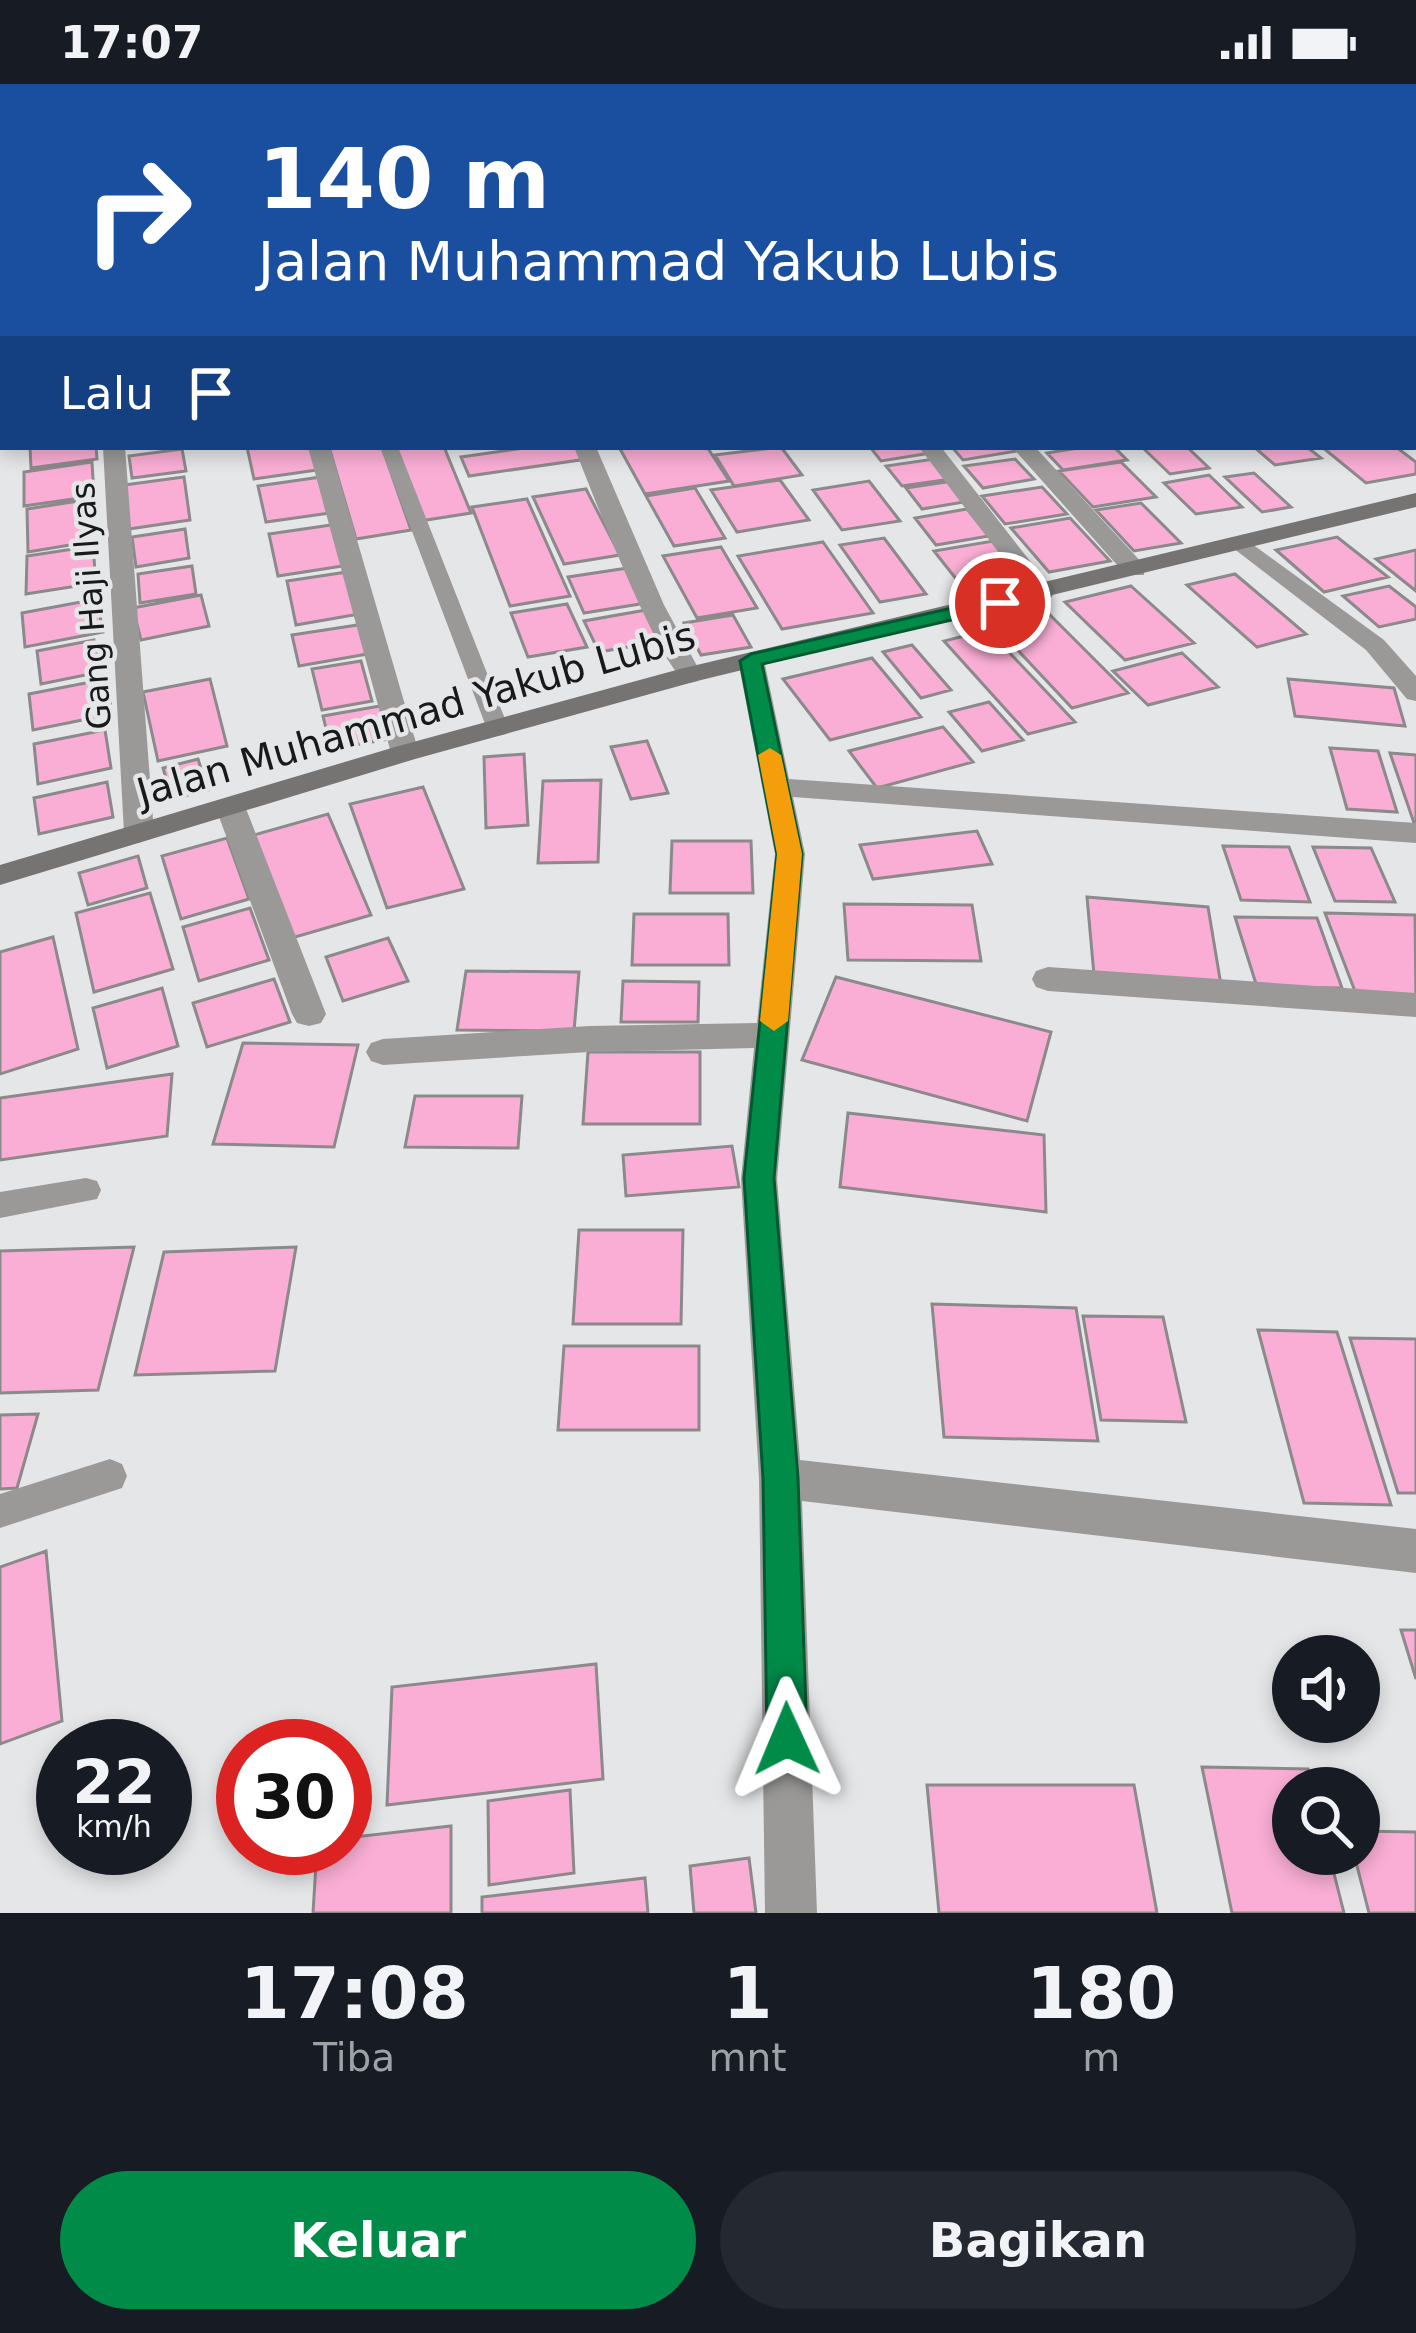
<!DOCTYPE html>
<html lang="id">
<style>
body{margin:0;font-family:"DejaVu Sans",sans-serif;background:#242831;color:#f1f3f6;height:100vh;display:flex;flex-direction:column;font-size:45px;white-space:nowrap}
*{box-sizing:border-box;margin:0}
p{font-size:39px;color:#9ea1a6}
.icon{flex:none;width:66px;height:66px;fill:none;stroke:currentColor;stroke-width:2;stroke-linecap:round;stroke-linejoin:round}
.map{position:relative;height:1829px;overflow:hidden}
.sheet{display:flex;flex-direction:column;background:#171b24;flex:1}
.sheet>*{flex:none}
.guide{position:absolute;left:0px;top:0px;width:1416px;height:366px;box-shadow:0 6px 18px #0003;background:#1a4fa0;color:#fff;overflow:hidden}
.fabs{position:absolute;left:1272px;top:1551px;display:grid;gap:24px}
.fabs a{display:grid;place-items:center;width:108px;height:108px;border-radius:50%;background:#171b24;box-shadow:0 6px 18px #0003;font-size:60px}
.speed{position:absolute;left:36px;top:1635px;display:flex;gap:24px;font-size:60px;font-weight:700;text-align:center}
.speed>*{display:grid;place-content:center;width:156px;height:156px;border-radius:50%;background:#171b24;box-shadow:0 6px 18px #0003;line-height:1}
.speed small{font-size:30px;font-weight:400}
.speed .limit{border:18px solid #d22;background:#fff;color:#111}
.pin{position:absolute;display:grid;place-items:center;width:102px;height:102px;color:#fff;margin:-51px;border:6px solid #fff;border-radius:50%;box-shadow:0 3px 12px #0007}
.me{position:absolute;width:132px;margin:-66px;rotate:359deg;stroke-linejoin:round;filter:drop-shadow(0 0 9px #0008)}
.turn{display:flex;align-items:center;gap:42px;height:252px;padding:0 60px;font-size:54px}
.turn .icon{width:156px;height:156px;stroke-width:2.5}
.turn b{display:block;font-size:84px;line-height:102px}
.then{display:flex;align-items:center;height:114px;padding:0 60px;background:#0003;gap:24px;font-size:45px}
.eta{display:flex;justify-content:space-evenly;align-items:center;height:204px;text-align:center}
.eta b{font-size:72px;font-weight:700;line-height:84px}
.primary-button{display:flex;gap:24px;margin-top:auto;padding:24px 60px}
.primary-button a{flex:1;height:138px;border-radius:72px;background:#008b48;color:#fff;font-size:48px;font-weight:700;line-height:138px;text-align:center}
.primary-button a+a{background:#242831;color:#f1f3f6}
.status{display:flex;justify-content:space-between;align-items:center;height:84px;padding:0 60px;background:#171b24;direction:ltr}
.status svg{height:33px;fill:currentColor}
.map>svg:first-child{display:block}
</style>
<div class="status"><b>17:07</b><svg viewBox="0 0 49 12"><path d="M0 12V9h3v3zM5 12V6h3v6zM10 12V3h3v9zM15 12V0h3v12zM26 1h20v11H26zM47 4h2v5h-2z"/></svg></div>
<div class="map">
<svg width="1416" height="1829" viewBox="0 0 1416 1829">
<rect width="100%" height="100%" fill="#e4e6e8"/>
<path fill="#faaed5" stroke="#8c898a" stroke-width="3" d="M 30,363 L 96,363 L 97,375 L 31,384 Z
M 247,363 L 311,363 L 317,386 L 254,395 Z
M 329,363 L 382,363 L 411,446 L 356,455 Z
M 394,363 L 444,363 L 471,429 L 420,437 Z
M 530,363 L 581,363 L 587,375 L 469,392 L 461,373 Z
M 619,363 L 707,363 L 729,397 L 645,410 Z
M 781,363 L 802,391 L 734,402 L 715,371 Z
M 870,363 L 925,363 L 931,369 L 881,377 Z
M 952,363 L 1013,363 L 1017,367 L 963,376 Z
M 1084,363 L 1114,363 L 1127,376 L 1063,386 L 1047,369 Z
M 1142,363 L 1187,363 L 1209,384 L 1170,390 Z
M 1254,363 L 1307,363 L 1321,374 L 1275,381 Z
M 1322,363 L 1396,363 L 1416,378 L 1416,390 L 1366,399 Z
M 182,365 L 186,387 L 132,394 L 129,372 Z
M 934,375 L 951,395 L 902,402 L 886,382 Z
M 1015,375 L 1034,395 L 983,404 L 964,382 Z
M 92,378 L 94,412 L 24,422 L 24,388 Z
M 1121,378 L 1156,413 L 1093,423 L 1059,387 Z
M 1254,389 L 1291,423 L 1262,428 L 1225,393 Z
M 1209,391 L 1242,423 L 1196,430 L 1164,399 Z
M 184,393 L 190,436 L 129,445 L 124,401 Z
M 321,393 L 330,429 L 266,438 L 258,402 Z
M 780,396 L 809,436 L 737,448 L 711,406 Z
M 869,397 L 900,437 L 842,446 L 813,406 Z
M 953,397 L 970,417 L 922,425 L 906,404 Z
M 1042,403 L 1067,430 L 1005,440 L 982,412 Z
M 695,404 L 725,454 L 674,462 L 646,412 Z
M 586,405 L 620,471 L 564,480 L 533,413 Z
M 527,415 L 570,512 L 510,522 L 472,423 Z
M 85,416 L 88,458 L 28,468 L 27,425 Z
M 1141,419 L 1181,459 L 1134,467 L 1096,426 Z
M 967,425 L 989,452 L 936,461 L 915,434 Z
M 1070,434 L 1110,477 L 1049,488 L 1011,444 Z
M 338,440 L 349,481 L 278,492 L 269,450 Z
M 185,445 L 189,474 L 136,483 L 132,453 Z
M 1337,453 L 1388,493 L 1324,508 L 1276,466 Z
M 884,454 L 926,510 L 880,518 L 840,461 Z
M 993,457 L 1021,490 L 961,501 L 934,467 Z
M 823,458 L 873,529 L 782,545 L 738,472 Z
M 93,462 L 96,499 L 26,510 L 27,472 Z
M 721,463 L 757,524 L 697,534 L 663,472 Z
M 1416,466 L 1416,507 L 1376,475 Z
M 192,482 L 196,510 L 140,519 L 138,490 Z
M 628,484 L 646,519 L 584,529 L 568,493 Z
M 347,488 L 359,530 L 296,541 L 287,497 Z
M 1235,490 L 1306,550 L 1257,563 L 1187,501 Z
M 1131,502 L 1194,559 L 1125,576 L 1065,518 Z
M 1389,502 L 1416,523 L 1416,535 L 1379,543 L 1343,512 Z
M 201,511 L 209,542 L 141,556 L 133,524 Z
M 97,515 L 103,548 L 25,563 L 22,529 Z
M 567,520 L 587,563 L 528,573 L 511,529 Z
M 646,526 L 662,557 L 599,568 L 584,537 Z
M 733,531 L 751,563 L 701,571 L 684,539 Z
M 1050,531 L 1128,609 L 1072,624 L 997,544 Z
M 364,540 L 373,569 L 299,582 L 292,551 Z
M 988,546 L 1075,638 L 1028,650 L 944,557 Z
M 94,556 L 100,588 L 41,600 L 37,567 Z
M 912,561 L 951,606 L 921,614 L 883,568 Z
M 1182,569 L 1218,603 L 1148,621 L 1113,587 Z
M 872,574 L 921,633 L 830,656 L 783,595 Z
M 361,577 L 372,617 L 322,626 L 312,585 Z
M 106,595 L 112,630 L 33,646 L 29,610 Z
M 210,595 L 227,662 L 158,677 L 143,608 Z
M 1288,595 L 1394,604 L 1405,642 L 1295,632 Z
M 989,618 L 1023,656 L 982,667 L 949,628 Z
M 380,622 L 389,655 L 331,665 L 323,632 Z
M 943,643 L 973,678 L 877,704 L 849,667 Z
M 105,646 L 111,684 L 38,700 L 34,660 Z
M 647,657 L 668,709 L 631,715 L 611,663 Z
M 1330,664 L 1378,667 L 1397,728 L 1347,725 Z
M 1390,669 L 1416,671 L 1416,739 L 1414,739 Z
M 524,670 L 528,741 L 486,744 L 484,673 Z
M 198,675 L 208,706 L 172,715 L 163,684 Z
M 601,696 L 598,778 L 538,779 L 543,697 Z
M 107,698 L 113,733 L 39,750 L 34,714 Z
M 423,703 L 464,805 L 387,824 L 350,720 Z
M 328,730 L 371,831 L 285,856 L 247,753 Z
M 977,747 L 992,780 L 873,795 L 860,761 Z
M 227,754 L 249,815 L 181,835 L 162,772 Z
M 672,757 L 751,757 L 753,809 L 670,809 Z
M 1223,762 L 1289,763 L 1310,818 L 1241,816 Z
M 1313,763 L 1371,764 L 1395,818 L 1335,817 Z
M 138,772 L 147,804 L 88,821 L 79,789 Z
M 150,809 L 173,885 L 94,908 L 76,829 Z
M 1087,813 L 1208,823 L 1221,901 L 1094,891 Z
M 844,820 L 972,821 L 981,877 L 848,876 Z
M 250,824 L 269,876 L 199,897 L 183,843 Z
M 1325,829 L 1415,831 L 1416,916 L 1358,915 Z
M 634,830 L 728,830 L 729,881 L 632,881 Z
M 1235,833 L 1317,834 L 1342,904 L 1257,903 Z
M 53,853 L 78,965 L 0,990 L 0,868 Z
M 388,854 L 408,897 L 343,917 L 326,873 Z
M 466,887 L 579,888 L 574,947 L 457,946 Z
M 836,893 L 1051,948 L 1027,1037 L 802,976 Z
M 274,895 L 290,938 L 207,963 L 193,919 Z
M 623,897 L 699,898 L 698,938 L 621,938 Z
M 162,904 L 178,962 L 107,984 L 93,924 Z
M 243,959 L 358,961 L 334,1063 L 213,1060 Z
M 588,968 L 700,968 L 700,1040 L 583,1040 Z
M 172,990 L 167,1052 L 0,1076 L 0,1014 Z
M 415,1012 L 522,1012 L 518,1064 L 405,1063 Z
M 848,1029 L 1044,1051 L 1046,1128 L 840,1103 Z
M 732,1062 L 739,1103 L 626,1112 L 623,1071 Z
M 579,1146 L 683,1146 L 681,1240 L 573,1240 Z
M 134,1163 L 98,1306 L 0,1309 L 0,1167 Z
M 296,1163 L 275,1287 L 135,1291 L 164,1168 Z
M 932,1220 L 1076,1224 L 1098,1357 L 944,1353 Z
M 1083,1232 L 1163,1233 L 1186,1338 L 1101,1336 Z
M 1258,1246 L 1337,1248 L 1391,1421 L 1304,1419 Z
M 1350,1254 L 1416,1255 L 1416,1409 L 1398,1409 Z
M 564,1262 L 699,1262 L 699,1346 L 558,1346 Z
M 38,1330 L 17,1404 L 0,1405 L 0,1331 Z
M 46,1467 L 62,1637 L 0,1660 L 0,1483 Z
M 1401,1546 L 1416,1546 L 1416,1595 Z
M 596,1580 L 603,1695 L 387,1721 L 392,1603 Z
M 1202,1683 L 1308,1685 L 1313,1704 L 1293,1704 L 1293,1770 L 1329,1770 L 1344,1829 L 1232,1829 Z
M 927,1701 L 1134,1701 L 1157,1829 L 939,1829 Z
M 570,1706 L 574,1789 L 489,1801 L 488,1717 Z
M 451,1742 L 451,1829 L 313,1829 L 317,1764 L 345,1764 L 345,1754 Z
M 1359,1747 L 1416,1748 L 1416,1829 L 1369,1829 L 1354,1770 L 1359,1770 Z
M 749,1774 L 756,1829 L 694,1829 L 690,1782 Z
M 645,1794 L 648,1829 L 482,1829 L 482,1813 Z"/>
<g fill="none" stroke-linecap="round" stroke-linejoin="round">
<path fill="#9a9998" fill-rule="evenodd" d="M 380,363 L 398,363 L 509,645 L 506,650 L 498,652 L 487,645 Z
M 86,1094 L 97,1097 L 101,1106 L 97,1115 L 0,1134 L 0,1108 Z
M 110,1375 L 122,1380 L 127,1392 L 122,1404 L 0,1444 L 0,1410 Z"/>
<path fill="#9a9998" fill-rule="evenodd" d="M 787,0 L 804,0 L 806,3 L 789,3 Z
M 889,0 L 906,0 L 908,3 L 891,3 Z
M 1413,223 L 1416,224 L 1416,237 L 1413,236 Z
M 1413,303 L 1416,304 L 1416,317 L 1413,316 Z
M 103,363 L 125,363 L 154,749 L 139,759 L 124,749 Z
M 308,363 L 330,363 L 419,669 L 415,675 L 395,675 L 391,669 Z
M 574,363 L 596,363 L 664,521 L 702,591 L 698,597 L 689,599 C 661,592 589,399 574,363 Z
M 919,363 L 941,363 L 1051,504 L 1054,509 L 1051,514 L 1033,514 Z
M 1012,363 L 1035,363 L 1144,481 L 1144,491 L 1126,491 Z
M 1241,452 L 1384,556 L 1416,592 L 1416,617 L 1407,615 L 1366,566 L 1233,464 L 1229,459 Z
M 751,568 L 764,576 L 789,695 L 1416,739 L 1416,759 L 793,713 L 805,770 L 777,1095 L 800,1376 L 1416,1445 L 1416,1489 L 802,1417 L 817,1829 L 765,1829 L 759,1394 L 741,1095 L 754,964 L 589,968 L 383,981 L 371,977 L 366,968 L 371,959 L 383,955 L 589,942 L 757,939 L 775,770 L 738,576 Z
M 230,713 L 245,722 L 326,930 L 321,939 L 309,942 L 297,939 L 292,930 L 215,722 Z
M 1048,883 L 1416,909 L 1416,933 L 1048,907 L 1036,903 L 1032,895 L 1036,887 Z"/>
<path fill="#757473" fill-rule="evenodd" d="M 1416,409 L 1416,423 L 697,597 L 415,675 L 0,801 L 0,781 L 395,663 L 680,585 Z"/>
</g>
<path fill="#008b48" stroke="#005a2f" stroke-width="3" d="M 1000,513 L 1007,514 L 1007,523 L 762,580 L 802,770 L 774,1094 L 798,1394 L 807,1655 L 801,1669 L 787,1675 L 773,1669 L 767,1655 L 763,1394 L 744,1094 L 777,770 L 740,577 L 751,570 Z"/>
<path fill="#f59e0b" d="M 770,664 L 781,671 L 802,770 L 788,937 L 774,947 L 760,937 L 777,770 L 758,671 Z"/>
<g text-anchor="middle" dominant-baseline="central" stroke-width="9" stroke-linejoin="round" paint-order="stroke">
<g font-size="33" fill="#18191a" stroke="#e4e6e8">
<text transform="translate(91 522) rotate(-94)">Gang Haji Ilyas</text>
</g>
<g font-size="39" fill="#18191a" stroke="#e4e6e8">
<text transform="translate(416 630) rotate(-16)">Jalan Muhammad Yakub Lubis</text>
</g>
</g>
</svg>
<div class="fabs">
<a><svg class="icon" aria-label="sound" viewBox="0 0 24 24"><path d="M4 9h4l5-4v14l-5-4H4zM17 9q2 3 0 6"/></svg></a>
<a><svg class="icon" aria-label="search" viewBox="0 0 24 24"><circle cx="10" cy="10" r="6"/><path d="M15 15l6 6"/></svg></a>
</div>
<div class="speed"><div>22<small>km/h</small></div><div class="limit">30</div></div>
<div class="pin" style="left:1000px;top:519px;background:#d93025"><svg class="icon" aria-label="arrive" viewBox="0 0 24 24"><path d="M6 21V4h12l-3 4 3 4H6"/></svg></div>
<svg class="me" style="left:787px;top:1655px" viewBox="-20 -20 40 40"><path d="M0-17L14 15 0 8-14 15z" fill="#008b48" stroke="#fff" stroke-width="4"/></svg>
<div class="guide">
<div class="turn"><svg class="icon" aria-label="right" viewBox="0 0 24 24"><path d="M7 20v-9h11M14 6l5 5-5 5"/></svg><div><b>140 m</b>Jalan Muhammad Yakub Lubis</div></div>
<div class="then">Lalu<svg class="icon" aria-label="arrive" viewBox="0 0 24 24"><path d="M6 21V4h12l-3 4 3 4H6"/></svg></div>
</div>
</div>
<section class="sheet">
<div class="eta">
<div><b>17:08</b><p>Tiba</p></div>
<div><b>1</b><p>mnt</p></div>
<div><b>180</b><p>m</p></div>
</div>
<div class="primary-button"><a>Keluar</a><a>Bagikan</a></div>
</section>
